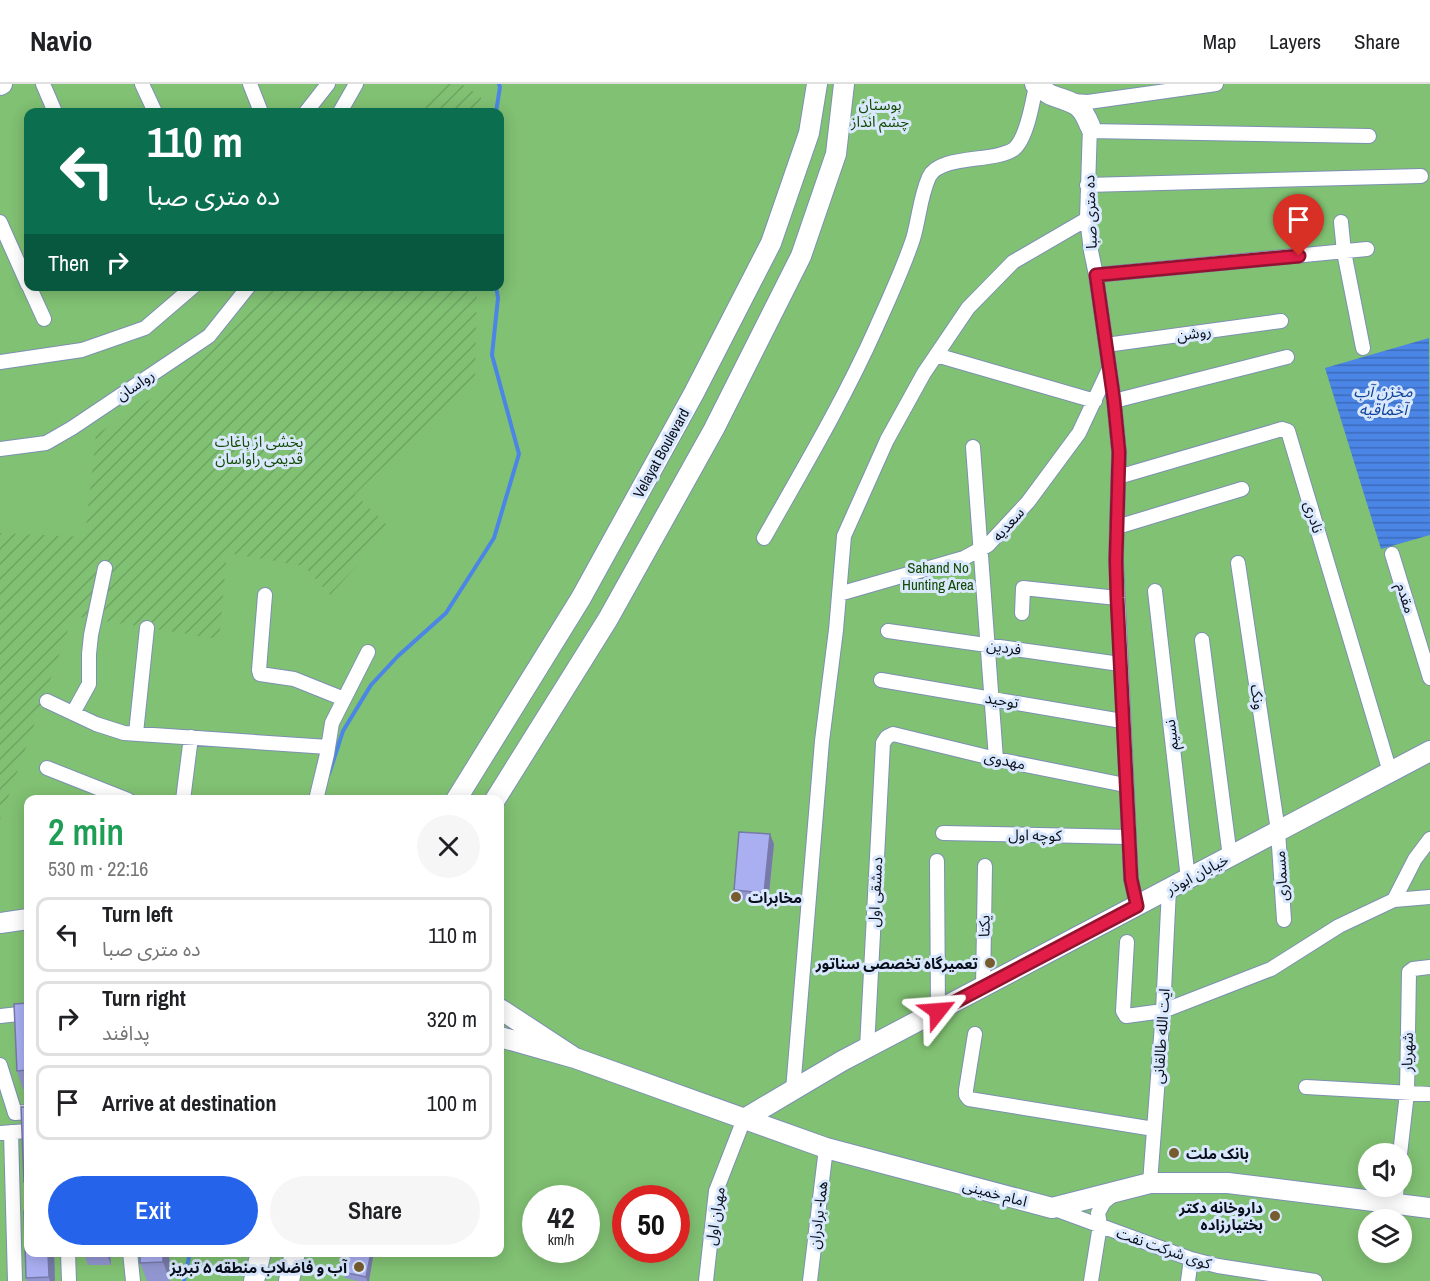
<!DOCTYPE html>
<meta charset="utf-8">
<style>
body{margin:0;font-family:"Archivo Narrow","Noto Sans Arabic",sans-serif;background:#f6f6f6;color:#202124;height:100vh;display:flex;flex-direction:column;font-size:22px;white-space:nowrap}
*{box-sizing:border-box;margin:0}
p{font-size:20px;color:#757577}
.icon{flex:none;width:33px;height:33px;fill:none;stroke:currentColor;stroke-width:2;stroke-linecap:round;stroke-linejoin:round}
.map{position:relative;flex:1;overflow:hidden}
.details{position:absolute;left:24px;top:711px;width:480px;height:462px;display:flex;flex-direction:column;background:#fff;border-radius:12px;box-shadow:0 3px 15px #0003}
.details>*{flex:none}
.hud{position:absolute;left:24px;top:24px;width:480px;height:183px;border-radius:12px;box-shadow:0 3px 15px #0003;background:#0b6e4f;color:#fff;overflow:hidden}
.fabs{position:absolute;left:1358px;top:1059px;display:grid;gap:12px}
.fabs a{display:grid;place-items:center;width:54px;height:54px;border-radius:50%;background:#fff;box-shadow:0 3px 15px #0003;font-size:30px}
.speed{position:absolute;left:522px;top:1101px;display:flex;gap:12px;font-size:30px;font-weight:700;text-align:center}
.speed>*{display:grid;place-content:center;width:78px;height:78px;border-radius:50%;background:#fff;box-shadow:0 3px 15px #0003;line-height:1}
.speed small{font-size:15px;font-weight:400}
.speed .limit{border:9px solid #d22;background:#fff;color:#111}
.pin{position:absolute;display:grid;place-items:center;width:51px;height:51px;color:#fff;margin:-62px -26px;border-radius:50% 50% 50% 0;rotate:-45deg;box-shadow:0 0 6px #0007}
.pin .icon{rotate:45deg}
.me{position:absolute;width:66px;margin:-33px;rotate:62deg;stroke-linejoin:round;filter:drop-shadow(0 0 4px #0008)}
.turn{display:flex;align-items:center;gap:21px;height:126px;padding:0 24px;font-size:27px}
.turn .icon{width:78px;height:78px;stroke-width:2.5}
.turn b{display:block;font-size:42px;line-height:51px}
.then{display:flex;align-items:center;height:57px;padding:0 24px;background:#0003;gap:12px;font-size:22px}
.round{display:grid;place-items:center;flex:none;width:63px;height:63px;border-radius:32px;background:#f6f6f6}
.head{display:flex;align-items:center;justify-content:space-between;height:102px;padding:0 24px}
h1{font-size:36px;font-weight:600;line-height:45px;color:#1e9e55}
.cta{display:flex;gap:12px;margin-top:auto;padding:12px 24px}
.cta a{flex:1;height:69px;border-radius:36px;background:#2563eb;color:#fff;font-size:24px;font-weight:600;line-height:69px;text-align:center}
.cta a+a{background:#f6f6f6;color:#202124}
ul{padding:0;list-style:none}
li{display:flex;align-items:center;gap:18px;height:75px;margin:0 12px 9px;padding:0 12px;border:3px solid #e0e0e0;border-radius:12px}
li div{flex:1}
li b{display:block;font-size:22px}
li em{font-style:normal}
header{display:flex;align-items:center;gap:36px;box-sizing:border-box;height:84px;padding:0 30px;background:#fff;border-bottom:2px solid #e0e0e0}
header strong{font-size:28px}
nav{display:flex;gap:33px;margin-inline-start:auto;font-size:21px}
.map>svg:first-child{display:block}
</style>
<header>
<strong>Navio</strong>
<nav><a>Map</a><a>Layers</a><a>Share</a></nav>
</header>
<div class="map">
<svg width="1430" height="1197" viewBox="0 0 1430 1197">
<defs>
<pattern id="garden-furrows" width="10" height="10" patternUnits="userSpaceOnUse" patternTransform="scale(1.5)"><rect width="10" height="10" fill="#81c173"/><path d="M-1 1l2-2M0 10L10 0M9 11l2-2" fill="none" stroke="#6ea563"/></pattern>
<pattern id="water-rules" width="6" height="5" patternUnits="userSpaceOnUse" patternTransform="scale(1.5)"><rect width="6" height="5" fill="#4b85e6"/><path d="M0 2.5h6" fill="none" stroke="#3c6bba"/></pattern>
</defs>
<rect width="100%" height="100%" fill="#c9dbf8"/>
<path fill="#81c173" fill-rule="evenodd" d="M 0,0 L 1430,0 L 1430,1197 L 0,1197 ZM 28,28 L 500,28 L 500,202 L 28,202 ZM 28,716 L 500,716 L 500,1168 L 28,1168 ZM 1368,1070 L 1401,1070 L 1401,1102 L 1368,1102 ZM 536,1114 L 586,1114 L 586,1166 L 536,1166 ZM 626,1114 L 676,1114 L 676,1166 L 626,1166 ZM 1368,1136 L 1401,1136 L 1401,1168 L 1368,1168 Z"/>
<path fill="url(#garden-furrows)" d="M 447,0 L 461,0 L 481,12 L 481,28 L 421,28 Z
M 265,203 L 477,203 L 475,295 L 355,410 L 391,445 L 330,511 L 304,482 L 227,469 L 219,555 L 73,532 L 0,736 L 0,449 L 85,453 L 96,351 L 181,295 Z"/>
<path fill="url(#water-rules)" d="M 1429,254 L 1430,451 L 1381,465 L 1325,284 Z"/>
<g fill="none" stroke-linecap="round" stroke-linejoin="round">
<path stroke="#4b85e6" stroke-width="4" d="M 496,28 L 500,3 L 499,0
M 329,690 L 343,647 L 371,601 L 398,572 L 446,529 L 494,454 L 519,370 L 492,271 L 498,214 L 496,202
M 184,1197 L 190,1168"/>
<defs>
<path id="street" d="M 43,0 L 55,28
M 142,0 L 155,28
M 250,0 L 261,28
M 1072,17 L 1088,18 L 1216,0
M 306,28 L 328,0
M 340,28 L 356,0
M 1090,42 L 1087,135 L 1091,167 L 1096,191 L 1114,317 L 1119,368 L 1116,476 L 1131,795 L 1137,822
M 1089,47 L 1369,52
M 1087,101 L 1421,92
M 0,138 L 28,201
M 1341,138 L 1344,168 L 1363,264
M 1096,191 L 1367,165
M 29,202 L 44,235
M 1106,261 L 1281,237
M 936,271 L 1095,317
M 0,278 L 82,266 L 145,244 L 194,202
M 1114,317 L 1287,273
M 973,363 L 996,675
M 0,365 L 46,359 L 72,344 L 209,252 L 249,202
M 1118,393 L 1282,345 L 1288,347 L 1390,688
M 1117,443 L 1242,405
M 764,454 C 803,385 844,316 876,244 C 889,215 903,185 913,155 C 919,135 920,113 929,93 C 940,70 994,79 1014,65 C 1027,54 1033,17 1036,1
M 1392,470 L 1430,594
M 1238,479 L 1278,747 L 1284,836
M 1155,507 L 1188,795
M 839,510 L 964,474 L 988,461 L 1028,418 L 1079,349 L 1109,285
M 265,511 L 259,586 L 260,590 L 294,595 L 344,615
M 1022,529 L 1023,504 L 1117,514
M 888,547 L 1120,580
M 1202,556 L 1230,773
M 881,596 L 1122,637
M 47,617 L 96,640 L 124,649 L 328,663
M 73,629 L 89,600 L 89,570 L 91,551 L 105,484
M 136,649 L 147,544
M 47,684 L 128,716
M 183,716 L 191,653
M 316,716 L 327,670 L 332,639 L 368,568
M 943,749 L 1128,753
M 937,777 L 938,927
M 1394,816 L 1415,775 L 1430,755
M 1127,858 L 1123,927 L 1126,932 L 1163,927 L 1271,885 L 1339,842 L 1394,816 L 1430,813
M 983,903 L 985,782
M 0,932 L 28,929
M 975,950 L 966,1006 L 966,1011 L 969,1015 L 1154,1045
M 867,964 L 883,659 L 887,653 L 893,650 L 996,675 L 1125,701
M 0,981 L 15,1029 L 28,1028
M 1306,1003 L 1430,1010
M 793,1006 L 822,657 L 836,546 L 844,452 L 887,356 L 924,289 L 968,224 L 1013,178 L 1087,135
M 11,1048 L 15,1197
M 0,1049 L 28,1047
M 1400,1070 L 1407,1009 L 1409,888 L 1413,885 L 1430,883
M 1150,1099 L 1163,927 L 1169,805
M 1395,1120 L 1397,1102
M 1052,1124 L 1191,1175 L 1218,1182 L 1315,1197
M 68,1168 L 69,1197
M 130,1168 L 133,1197
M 706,1197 L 716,1107 L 744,1035
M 810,1197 L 826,1064
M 1091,1197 L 1100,1141 L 1098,1129 L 1104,1118 L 1114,1110
M 1188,1197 L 1191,1175"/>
<path id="secondary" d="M 1035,0 C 1040,4 1045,8 1051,11 C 1074,20 1080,17 1090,42
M 0,1 L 2,0
M 456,716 L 581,514 L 694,309 L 771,159 L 809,49 L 817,0
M 495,716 L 608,535 L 714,345 L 801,172 L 836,70 L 844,0
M 0,839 L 28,835
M 500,925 L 575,974 L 500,953
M 575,974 L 826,1064 L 1052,1124 L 1150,1099 L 1228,1099 L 1430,1124
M 744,1035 L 842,977 L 1430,667
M 254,1197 L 261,1168
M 289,1197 L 295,1168"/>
</defs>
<use href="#street" stroke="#7c90b2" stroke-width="16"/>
<use href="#secondary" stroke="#7c90b2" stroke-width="22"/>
<use href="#street" stroke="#fff" stroke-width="14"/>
<use href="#secondary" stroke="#fff" stroke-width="20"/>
</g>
<path fill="#9296d0" d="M 774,760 L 768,819 L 737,815 L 734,806 Z
M 28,919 L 28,1005 L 23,1005 L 17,987 Z
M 28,1023 L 28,1111 L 24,1098 Z
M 28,1168 L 54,1168 L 55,1197 L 27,1197 L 26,1194 Z
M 83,1168 L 110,1168 L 111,1181 L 88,1181 Z
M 169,1168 L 170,1197 L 147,1197 L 140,1179 Z
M 347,1168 L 372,1168 L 373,1173 L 369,1197 L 358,1197 L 345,1194 L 343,1188 Z"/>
<path fill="#777aa9" d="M 770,750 L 774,760 L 768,819 L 764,809 Z
M 48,1168 L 54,1168 L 55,1197 L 50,1197 L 49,1193 Z
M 106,1168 L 110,1168 L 111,1181 Z
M 163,1168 L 169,1168 L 170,1197 L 163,1178 Z
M 371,1168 L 372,1168 L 373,1173 L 369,1197 L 367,1197 L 366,1193 Z"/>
<path fill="#aaaff2" stroke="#777aa9" stroke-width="1.5" d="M 739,748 L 770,750 L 764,809 L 734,806 Z
M 28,919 L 28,986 L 17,987 L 14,920 Z
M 21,1023 L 28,1023 L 28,1098 L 24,1098 Z
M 24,1127 L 28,1127 L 28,1168 L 48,1168 L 49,1193 L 26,1194 Z
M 140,1168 L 163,1168 L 163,1178 L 140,1179 Z
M 347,1168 L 371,1168 L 366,1193 L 343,1188 Z"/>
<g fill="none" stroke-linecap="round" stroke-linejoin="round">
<defs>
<path id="route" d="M 938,927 L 1137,822 L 1131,795 L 1117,514 L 1116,476 L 1119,368 L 1114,317 L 1096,191 L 1299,172"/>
</defs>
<use href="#route" stroke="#92132f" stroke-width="15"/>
<use href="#route" stroke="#e11d48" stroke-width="10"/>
</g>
<g fill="#765c2e" stroke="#dae8fe" stroke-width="2">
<circle cx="736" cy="813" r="6"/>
<circle cx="990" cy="879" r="6"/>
<circle cx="1174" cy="1069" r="6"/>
<circle cx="1275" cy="1132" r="6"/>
<circle cx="359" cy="1183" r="6"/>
</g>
<g text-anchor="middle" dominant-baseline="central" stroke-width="6" stroke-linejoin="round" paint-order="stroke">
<g font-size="15" fill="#134b04" stroke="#dae8fe">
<text x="880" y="20">بوستان<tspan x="880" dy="17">چشم انداز</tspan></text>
<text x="259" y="357">بخشی از باغات<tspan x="259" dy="17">قدیمی راواسان</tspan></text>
<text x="938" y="483">Sahand No<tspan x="938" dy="17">Hunting Area</tspan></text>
</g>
<g font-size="15" fill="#080f1b" stroke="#dae8fe">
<text transform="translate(1090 128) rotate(-92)">ده متری صبا</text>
<text transform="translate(1194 249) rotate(-8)">روشن</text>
<text transform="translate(135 301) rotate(-34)">رواسان</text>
<text transform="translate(661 369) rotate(-61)">Velayat Boulevard</text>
<text transform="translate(1314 433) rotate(73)">نادری</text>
<text transform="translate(1008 440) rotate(-48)">سعدیه</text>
<text transform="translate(1406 514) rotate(73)">مقدم</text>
<text transform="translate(1004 563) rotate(8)">فردین</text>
<text transform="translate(1258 613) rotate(81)">ونک</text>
<text transform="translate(1002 616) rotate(10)">توحید</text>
<text transform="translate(1171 651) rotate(-97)">نسیم</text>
<text transform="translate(1005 676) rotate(12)">مهدوی</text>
<text transform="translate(1035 751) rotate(1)">کوچه اول</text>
<text transform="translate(1197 790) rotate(-28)">خیابان ابوذر</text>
<text transform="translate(1281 792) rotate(-94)">مسماری</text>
<text transform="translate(875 808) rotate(-87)">دمشقی اول</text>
<text transform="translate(984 842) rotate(-89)">یکتا</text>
<text transform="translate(1161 952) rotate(-86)">ایت الله طالقانی</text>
<text transform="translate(1407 968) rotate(-89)">شهریار</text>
<text transform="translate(995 1109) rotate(15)">امام خمینی</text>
<text transform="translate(818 1131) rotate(-83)">هما- برادران</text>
<text transform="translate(715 1132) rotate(-81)">مهران اول</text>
<text transform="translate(1164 1164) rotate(19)">کوی شرکت نفت</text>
</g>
<g font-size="15" font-weight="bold" fill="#080f1b" stroke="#dae8fe" text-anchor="end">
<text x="748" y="813" text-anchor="start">مخابرات</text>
<text x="978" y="879">تعمیرگاه تخصصی سناتور</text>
<text x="1186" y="1069" text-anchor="start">بانک ملت</text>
<text x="1263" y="1123">داروخانه دکتر<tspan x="1263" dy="17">بختیارزاده</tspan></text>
<text x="347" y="1183">آب و فاضلاب منطقه ۵ تبریز</text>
</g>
<g font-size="16" font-style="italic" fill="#0e4399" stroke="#dae8fe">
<text x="1383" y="307">مخزن آب<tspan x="1383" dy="18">آخماقیه</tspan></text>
</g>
</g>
</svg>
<div class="fabs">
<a><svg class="icon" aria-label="sound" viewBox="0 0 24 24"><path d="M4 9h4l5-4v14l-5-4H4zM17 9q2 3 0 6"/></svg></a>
<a><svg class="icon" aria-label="layers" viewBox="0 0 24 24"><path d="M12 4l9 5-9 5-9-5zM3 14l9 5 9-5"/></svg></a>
</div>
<div class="speed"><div>42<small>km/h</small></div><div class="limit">50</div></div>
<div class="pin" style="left:1299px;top:172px;background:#d93025"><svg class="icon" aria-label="arrive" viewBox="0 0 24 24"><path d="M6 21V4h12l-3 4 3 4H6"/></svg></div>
<svg class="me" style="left:938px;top:927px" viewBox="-20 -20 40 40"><path d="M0-17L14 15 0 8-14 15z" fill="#e11d48" stroke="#fff" stroke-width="4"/></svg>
<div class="hud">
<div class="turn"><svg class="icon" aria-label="left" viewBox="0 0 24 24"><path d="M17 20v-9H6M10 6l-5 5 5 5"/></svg><div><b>110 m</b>ده متری صبا</div></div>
<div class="then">Then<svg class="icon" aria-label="right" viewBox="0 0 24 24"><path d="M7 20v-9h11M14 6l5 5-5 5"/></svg></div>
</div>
<section class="details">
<div class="head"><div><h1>2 min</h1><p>530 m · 22:16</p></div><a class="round"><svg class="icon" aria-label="close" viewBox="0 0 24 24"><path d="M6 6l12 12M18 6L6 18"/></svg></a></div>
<ul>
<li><svg class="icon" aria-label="left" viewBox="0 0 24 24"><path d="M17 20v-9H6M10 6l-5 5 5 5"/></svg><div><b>Turn left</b><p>ده متری صبا</p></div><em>110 m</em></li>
<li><svg class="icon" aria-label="right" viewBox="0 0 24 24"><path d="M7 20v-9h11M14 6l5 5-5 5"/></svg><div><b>Turn right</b><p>پدافند</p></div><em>320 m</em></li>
<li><svg class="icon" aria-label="arrive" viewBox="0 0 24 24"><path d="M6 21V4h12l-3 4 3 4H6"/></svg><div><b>Arrive at destination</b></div><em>100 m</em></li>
</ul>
<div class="cta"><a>Exit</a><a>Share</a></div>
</section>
</div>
